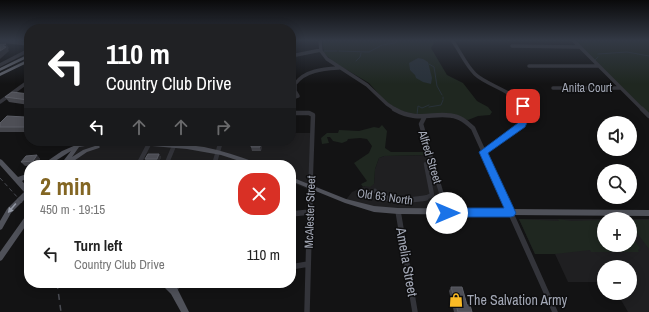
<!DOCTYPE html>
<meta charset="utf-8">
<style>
body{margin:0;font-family:"Archivo Narrow",sans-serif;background:#f2f2f2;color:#222;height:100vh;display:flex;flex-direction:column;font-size:15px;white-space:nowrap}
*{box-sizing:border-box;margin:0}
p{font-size:13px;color:#767676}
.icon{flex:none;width:22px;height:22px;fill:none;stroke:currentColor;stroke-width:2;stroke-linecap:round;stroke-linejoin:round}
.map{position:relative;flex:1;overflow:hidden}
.sheet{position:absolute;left:24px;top:160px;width:272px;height:128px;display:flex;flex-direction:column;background:#fff;border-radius:16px;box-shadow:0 2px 10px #0003}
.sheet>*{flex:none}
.guide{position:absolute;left:24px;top:24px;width:272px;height:122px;border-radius:16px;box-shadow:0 2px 10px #0003;background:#202124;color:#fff;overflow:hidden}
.buttons{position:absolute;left:597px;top:116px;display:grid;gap:8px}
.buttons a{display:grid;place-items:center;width:40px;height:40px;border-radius:50%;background:#fff;box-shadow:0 2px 10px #0003;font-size:20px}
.pin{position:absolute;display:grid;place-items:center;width:34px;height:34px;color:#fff;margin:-17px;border-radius:8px;box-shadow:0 2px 6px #0006}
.me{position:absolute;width:44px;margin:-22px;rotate:90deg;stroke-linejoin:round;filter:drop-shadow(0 0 3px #0008)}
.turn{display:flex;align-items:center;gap:14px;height:84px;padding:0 16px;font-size:18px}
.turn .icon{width:52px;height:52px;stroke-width:2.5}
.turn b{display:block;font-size:28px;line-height:34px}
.lanes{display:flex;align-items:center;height:38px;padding:0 16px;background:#0003;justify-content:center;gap:20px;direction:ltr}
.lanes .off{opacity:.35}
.round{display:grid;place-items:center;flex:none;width:42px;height:42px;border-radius:16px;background:#f2f2f2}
.summary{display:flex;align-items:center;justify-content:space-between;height:68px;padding:0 16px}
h1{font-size:24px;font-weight:800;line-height:30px;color:#836623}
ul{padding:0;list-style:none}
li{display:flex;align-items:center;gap:12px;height:52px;padding:0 16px}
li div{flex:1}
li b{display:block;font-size:15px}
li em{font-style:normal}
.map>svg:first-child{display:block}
</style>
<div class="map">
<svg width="649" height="312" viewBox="0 0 649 312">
<rect width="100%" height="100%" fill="#131314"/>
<path fill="#1f1f21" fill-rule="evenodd" d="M 291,133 L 311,133 L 310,190 L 293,183 L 291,187 L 291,165 L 65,165 L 81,141 L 291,141 Z
M 430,155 L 447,213 L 398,211 L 345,201 L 352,192 L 365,186 L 374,184 L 375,169 L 379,158 L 384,156 Z
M 519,219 L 649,219 L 649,312 L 628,312 L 617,293 L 630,293 L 630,267 L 604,267 L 604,282 L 568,282 L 555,254 L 535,254 ZM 604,219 L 630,219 L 630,245 L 604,245 Z"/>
<path fill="#1f2720" d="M 322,40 L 436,40 L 431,48 L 447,75 L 463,83 L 477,101 L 488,107 L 492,112 L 490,115 L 478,116 L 468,120 L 448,113 L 421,116 L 398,110 L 384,100 L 369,83 L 332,61 L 324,53 Z
M 574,40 L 649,40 L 649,114 Z
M 382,125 L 387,131 L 385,148 L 391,152 L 425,152 L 426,155 L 384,156 L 379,158 L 375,169 L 374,184 L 370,187 L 365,186 L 363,187 L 361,184 L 367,181 L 354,163 L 369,153 L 372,146 L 367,139 L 360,138 L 348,139 L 347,141 L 342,143 L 333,141 L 330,137 L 327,137 L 329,143 L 322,144 L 321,138 L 327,133 L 338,133 L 339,130 L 359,131 L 374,127 L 379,128 Z
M 519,219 L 559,221 L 558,219 L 571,221 L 603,220 L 604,221 L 604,245 L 630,245 L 630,234 L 640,248 L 638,250 L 639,252 L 591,252 L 590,250 L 555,254 L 535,254 Z
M 633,220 L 649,220 L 649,249 L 631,225 Z"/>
<path fill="#283139" d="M 418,58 L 423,59 L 428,62 L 432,78 L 431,84 L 423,82 L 416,78 L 415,75 L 410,70 L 409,63 Z"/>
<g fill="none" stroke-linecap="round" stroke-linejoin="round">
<path stroke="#283139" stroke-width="1" d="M 324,51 L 337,51
M 339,51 L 369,52 L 382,45 L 395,43 L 398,40
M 598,54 L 627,52 L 649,56
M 595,60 L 598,57
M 356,61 L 360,57 L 361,53
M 429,64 L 434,67 L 437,86 L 442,95
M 443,97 L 443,99
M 429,107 L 441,105 L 443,100
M 417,115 L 418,106 L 422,108 L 429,105"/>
<path stroke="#33343a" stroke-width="3.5" d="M 320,40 L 321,51 L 327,59 L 367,85 L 387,104 L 396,110
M 452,40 C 460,51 465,64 475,74 C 487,86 521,93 524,110
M 573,40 L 643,110
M 0,41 L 29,44
M 512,46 L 579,47
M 291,56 L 321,50
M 0,65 L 29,50
M 529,66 L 599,66
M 553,88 L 620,88
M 295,91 L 292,95 L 295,97 L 298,96 L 295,91 L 295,84 C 305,70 324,69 339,68
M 0,102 L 29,81"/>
<path stroke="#33343a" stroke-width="4.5" d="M 394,109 C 420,124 436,110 457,117 C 464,119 468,124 473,128 L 505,199
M 642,109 L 649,116
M 291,113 L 309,113 L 313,115 L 310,199
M 424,118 L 421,124 L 443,199
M 483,152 L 522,125 L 525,115 L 524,109
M 138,165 L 149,144
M 166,165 L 176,141
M 214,165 L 221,141
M 375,191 L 379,195 L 390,199
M 423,199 L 432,195 L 426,164"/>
<path stroke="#33343a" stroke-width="5.5" d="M 386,198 L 402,201 L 426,198
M 443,198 L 447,213
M 504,198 L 555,312
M 398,211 L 415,312
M 291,214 L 310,212
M 291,267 L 308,264
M 174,291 L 179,283
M 307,312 L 310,198"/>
<path fill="#4f5159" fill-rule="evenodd" d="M 78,141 L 84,141 L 82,143 C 96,141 111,142 125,142 C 152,142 178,143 204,147 C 223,151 242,157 260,164 L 261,165 L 252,165 L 221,155 L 187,149 L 152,146 L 99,146 L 100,147 L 99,148 L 87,152 L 68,165 L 61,165 L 65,161 L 64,160 L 71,151 L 49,165 L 42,165 L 43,164 L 62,151 L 76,145 ZM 85,146 L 95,146 L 83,150 L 72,157 L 79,147 Z
M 0,159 L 2,160 L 18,177 L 29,173 L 29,177 L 22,181 L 29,189 L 29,195 L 11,213 L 2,229 L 0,230 L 0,221 L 7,209 L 24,192 L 0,165 Z
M 291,177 L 346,199 L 374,206 L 398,208 L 649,210 L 649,216 L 398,214 L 374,212 L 345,203 L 291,181 Z
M 29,213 L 29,221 L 2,260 L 0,261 L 0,252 L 27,214 Z
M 162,283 L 171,283 L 177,288 L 189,312 L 181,312 L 171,294 L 163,286 Z"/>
<path fill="#5f626b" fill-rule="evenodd" d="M 29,54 L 29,57 L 0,71 L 0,68 Z
M 29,59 L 29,62 L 0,76 L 0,73 Z"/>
<path stroke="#4a4c53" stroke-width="1" stroke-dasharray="4 3" stroke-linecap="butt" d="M 0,178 L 19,199"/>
<path stroke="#4a4c53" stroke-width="1.5" stroke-dasharray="6 5" stroke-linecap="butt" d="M 18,198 L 29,210
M 57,283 L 61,312"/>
</g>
<path fill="#43444a" d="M 29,94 L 29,105 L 9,102 L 5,97 Z
M 29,115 L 29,132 L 0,132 L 0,123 L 25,117 Z
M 263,141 L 261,151 L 252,151 L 251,147 Z
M 159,154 L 161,157 L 159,162 L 147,162 L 145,159 Z
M 37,155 L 40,159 L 36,165 L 25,166 L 21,162 Z
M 451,287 L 467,305 L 472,312 L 454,312 L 449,291 Z"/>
<path fill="#2c2c30" d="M 6,44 L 9,48 L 8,49 L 9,51 L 0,59 L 0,51 L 3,46 Z
M 261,141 L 263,141 L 261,151 L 260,147 Z
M 159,154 L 161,157 L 159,162 L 157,159 Z
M 37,155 L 40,159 L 36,165 L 33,161 Z"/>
<path fill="#4e4f56" stroke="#5b5d65" d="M 0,44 L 6,44 L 3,46 L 6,47 L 0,51 Z
M 12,92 L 29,94 L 28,98 L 29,100 L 28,100 L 5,97 Z
M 26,115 L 29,115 L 29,127 L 0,127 L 0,123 L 7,116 L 25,117 Z
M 252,141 L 261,141 L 260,147 L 251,147 Z
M 148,154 L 159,154 L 157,159 L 145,159 Z
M 37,155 L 33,161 L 21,162 L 26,156 Z
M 451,287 L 462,287 L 467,305 L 470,305 L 472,312 L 458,312 Z"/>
<defs><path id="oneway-solid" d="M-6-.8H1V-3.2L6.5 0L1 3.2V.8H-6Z"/></defs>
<use fill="#9297a3" href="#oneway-solid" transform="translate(12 208) rotate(130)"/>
<linearGradient id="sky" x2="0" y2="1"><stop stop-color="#0a0a0b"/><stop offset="0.48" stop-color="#333945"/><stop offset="1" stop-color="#333945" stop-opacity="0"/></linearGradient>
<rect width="649" height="84" fill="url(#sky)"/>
<path fill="#1a73e8" stroke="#114b97" d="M 523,104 L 527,106 L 530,116 L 525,127 L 488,153 L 516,213 L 514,216 L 511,217 L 447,217 L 443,216 L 442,213 L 443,210 L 447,208 L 504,208 L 479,152 L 518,123 L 522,116 L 519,106 Z"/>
<defs>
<symbol id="shop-bare" viewBox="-9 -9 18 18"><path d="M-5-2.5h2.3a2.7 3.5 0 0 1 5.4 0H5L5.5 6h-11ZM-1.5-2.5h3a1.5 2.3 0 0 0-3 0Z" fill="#faba25" stroke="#0e0e0f" stroke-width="2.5" paint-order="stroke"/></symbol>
</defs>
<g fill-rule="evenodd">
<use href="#shop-bare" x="446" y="290" width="20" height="20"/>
</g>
<g text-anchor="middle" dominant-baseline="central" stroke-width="3" stroke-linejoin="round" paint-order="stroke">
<g font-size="12" fill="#a3a8b6" stroke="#0e0e0f">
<text x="587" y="88">Anita Court</text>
<text transform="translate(430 157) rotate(73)">Alfred Street</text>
<text transform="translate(385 197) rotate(8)">Old 63 North</text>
<text transform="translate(310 212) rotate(-88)">McAlester Street</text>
</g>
<g font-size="14" fill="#a3a8b6" stroke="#0e0e0f">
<text transform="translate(407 262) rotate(80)">Amelia Street</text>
</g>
<g font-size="14" fill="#a3a8b6" stroke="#0e0e0f" text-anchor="start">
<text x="467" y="300">The Salvation Army</text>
</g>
</g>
</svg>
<div class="buttons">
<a><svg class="icon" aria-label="sound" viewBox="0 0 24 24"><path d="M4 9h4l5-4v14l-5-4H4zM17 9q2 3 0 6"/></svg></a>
<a><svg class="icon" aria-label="search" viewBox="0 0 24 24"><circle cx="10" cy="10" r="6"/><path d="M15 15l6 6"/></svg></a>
<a>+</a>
<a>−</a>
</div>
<div class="pin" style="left:523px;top:106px;background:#d93025"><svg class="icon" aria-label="arrive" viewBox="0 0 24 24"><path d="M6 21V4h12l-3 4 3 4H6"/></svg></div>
<svg class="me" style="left:447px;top:213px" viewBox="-20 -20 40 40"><circle r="19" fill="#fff"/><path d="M0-13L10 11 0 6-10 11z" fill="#1a73e8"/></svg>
<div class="guide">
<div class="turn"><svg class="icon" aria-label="left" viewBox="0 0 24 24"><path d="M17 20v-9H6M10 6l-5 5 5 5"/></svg><div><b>110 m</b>Country Club Drive</div></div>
<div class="lanes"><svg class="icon" aria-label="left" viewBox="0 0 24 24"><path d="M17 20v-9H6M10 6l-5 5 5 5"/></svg><svg class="icon off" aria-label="ahead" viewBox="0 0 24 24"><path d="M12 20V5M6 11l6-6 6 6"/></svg><svg class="icon off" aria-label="ahead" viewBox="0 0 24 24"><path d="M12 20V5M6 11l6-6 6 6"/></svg><svg class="icon off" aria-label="right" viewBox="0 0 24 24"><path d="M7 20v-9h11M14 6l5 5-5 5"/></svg></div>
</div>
<section class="sheet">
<div class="summary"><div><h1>2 min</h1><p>450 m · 19:15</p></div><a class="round" style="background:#d93025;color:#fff"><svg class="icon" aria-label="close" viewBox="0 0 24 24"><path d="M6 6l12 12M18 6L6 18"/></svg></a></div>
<ul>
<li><svg class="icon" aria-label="left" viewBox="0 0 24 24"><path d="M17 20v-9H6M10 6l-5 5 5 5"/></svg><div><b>Turn left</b><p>Country Club Drive</p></div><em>110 m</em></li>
</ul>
</section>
</div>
